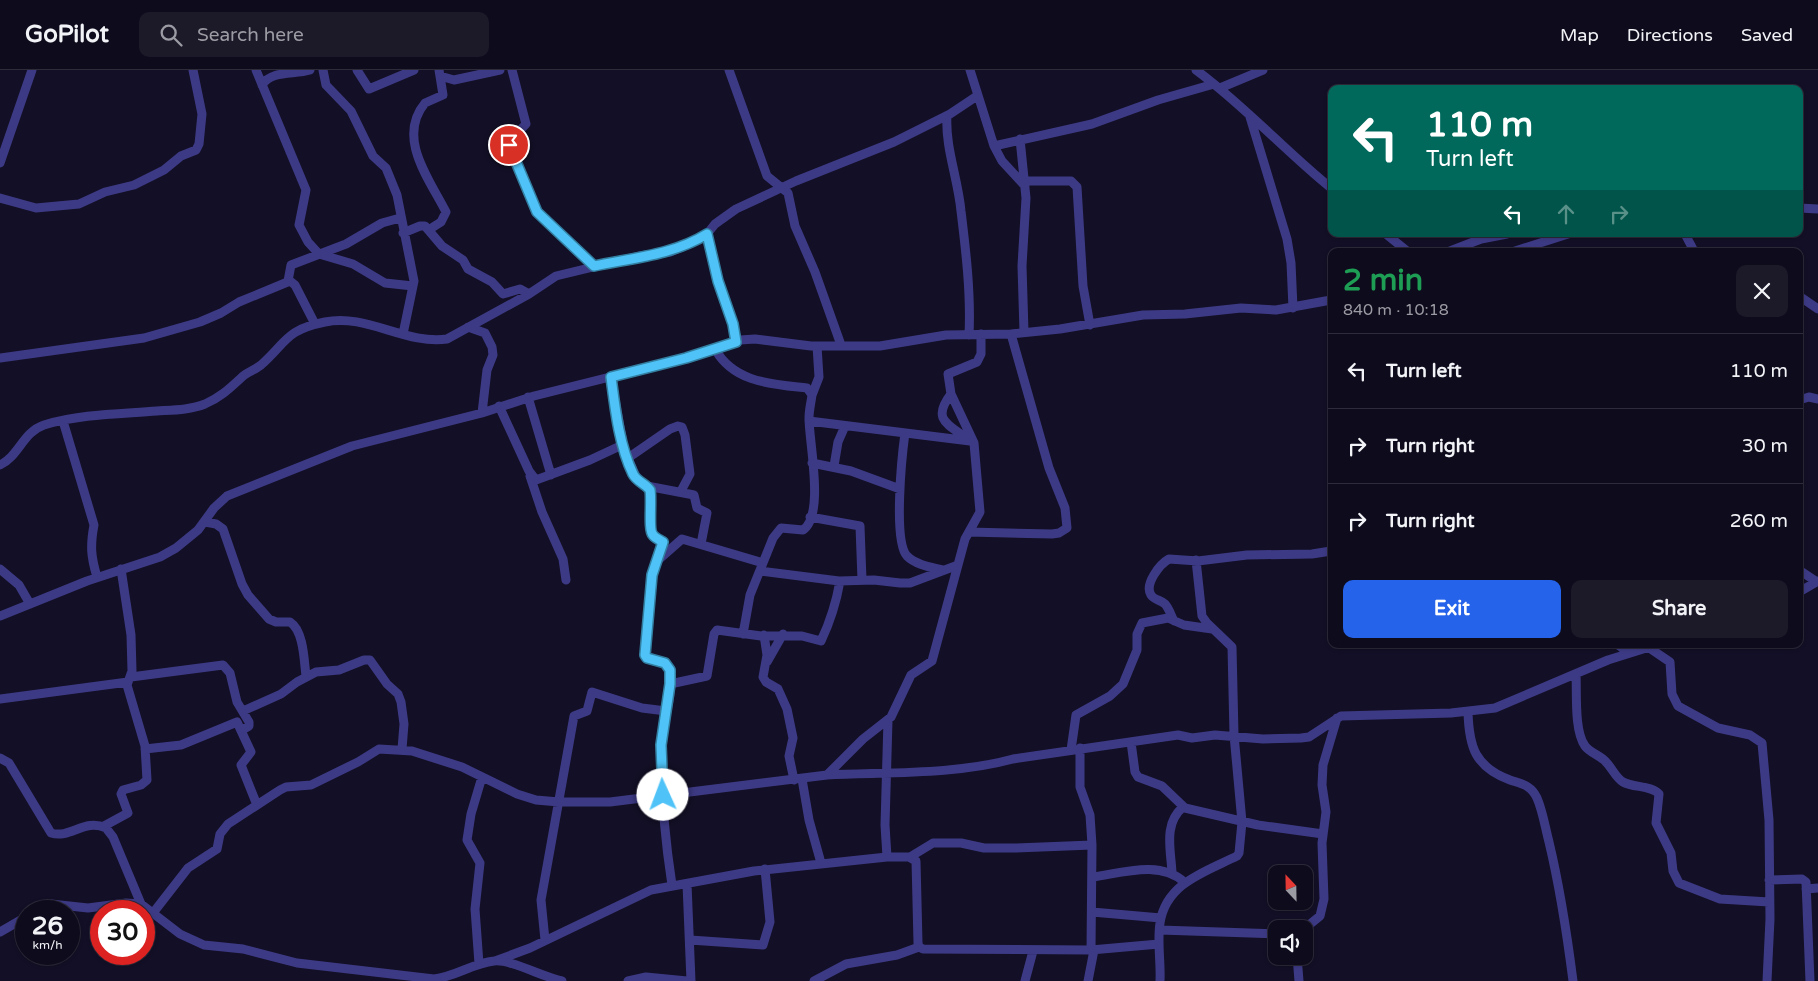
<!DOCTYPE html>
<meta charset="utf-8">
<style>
body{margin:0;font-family:"Varela Round",sans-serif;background:#1c1929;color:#f1f3f6;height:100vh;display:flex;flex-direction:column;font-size:19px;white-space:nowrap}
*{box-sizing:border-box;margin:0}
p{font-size:16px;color:#9b9ba3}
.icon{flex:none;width:28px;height:28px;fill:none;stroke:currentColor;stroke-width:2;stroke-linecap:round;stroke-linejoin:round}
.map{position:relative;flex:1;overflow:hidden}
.drawer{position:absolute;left:1328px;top:178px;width:475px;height:400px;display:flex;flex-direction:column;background:#0e0b1c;border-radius:10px;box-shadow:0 1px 4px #0004,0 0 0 1px #2e2b3b}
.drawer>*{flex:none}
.guide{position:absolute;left:1328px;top:15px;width:475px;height:152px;border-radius:10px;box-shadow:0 1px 4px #0004,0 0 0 1px #2e2b3b;background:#00695c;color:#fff;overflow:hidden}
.needle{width:32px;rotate:338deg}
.buttons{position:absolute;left:1268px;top:795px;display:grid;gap:10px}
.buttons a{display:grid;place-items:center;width:45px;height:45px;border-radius:10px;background:#0e0b1c;box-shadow:0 1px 4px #0004,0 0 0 1px #2e2b3b;font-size:25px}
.speed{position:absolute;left:15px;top:830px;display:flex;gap:10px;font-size:25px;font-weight:700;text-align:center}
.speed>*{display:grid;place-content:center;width:65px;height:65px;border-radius:50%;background:#0e0b1c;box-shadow:0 1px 4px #0004,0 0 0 1px #2e2b3b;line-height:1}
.speed small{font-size:12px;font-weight:400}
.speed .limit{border:8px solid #d22;background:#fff;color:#111}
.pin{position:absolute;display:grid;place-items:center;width:42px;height:42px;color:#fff;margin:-21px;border:2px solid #fff;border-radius:50%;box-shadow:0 1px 5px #0007}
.me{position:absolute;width:55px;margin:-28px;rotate:358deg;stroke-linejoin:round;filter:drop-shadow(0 0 4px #0008)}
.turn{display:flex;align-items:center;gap:18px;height:105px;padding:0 15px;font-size:22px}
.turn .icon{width:65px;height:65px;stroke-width:2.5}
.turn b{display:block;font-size:35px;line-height:42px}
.lanes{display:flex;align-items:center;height:48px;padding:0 15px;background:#0003;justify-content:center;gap:25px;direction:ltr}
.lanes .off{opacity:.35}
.round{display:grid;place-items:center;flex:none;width:52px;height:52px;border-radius:10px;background:#1c1929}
.summary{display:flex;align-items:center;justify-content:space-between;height:85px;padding:0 15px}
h1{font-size:30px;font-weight:800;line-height:38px;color:#1e9e55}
.primary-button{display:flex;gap:10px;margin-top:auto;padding:10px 15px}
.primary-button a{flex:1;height:58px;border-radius:10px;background:#2563eb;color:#fff;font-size:20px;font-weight:800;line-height:58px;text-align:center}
.primary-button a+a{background:#1c1929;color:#f1f3f6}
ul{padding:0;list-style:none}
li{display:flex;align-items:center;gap:15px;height:75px;padding:0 15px;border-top:1px solid #2e2b3b}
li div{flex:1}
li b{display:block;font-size:19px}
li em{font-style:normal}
header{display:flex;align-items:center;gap:30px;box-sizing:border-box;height:70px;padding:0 25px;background:#0e0b1c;border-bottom:1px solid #2e2b3b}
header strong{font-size:24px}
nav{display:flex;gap:28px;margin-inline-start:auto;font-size:18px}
.search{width:350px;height:45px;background:#1c1929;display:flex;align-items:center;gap:12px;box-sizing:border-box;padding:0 18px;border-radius:10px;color:#9b9ba3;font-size:19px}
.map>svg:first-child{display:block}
</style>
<header>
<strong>GoPilot</strong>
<div class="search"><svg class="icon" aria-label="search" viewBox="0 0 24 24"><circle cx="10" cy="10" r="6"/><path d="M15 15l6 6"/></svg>Search here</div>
<nav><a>Map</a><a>Directions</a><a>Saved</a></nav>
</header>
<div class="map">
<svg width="1818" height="911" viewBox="0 0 1818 911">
<rect width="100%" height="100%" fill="#130f26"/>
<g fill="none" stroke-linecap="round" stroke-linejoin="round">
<path stroke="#3d3a85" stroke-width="9" d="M 256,0 L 306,120 L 299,155 L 308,172 L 319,184 L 353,194 L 385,213 L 413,216
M 323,0 L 326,15 L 351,41 L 373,86 L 386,98 L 397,125 L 414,211 L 403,264
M 357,0 L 369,19 L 414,0
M 512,0 L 526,54 L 510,71 L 510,80 L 537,142 L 594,196
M 729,0 L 767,106 L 788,123 L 795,156 L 815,202 L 841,275
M 970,0 L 994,76 L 1002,91 L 1025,116
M 1196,0 C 1244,35 1285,81 1331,118
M 440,6 L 454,10 L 500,0
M 262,15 C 272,0 294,5 310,0
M 1220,18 L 1263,0
M 947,46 C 945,77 958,109 961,141 C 966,182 971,224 969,265
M 1250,47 L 1287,169 L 1291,193 L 1293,238
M 1020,69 L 1026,128 L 1022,196 L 1024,262
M 994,76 L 1092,54 L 1158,30 L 1214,14
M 0,93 L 32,0
M 1024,111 L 1071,111 L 1077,117 L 1083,216 L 1090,255
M 0,128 L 36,138 L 79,134 L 105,122 L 134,115 L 164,100 L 181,86 L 196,80 L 199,74 L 202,44 L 193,0
M 1799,138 L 1818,139
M 430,159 L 441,152 L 446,142 C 430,110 396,68 425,33 L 443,25 L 439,0
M 403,163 L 420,156 L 425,156 L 442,176 L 463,190 L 468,199 L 492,212 L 503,224 L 520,219 L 529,224
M 707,164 L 718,211 L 733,254 L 736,272
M 1386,164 L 1407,181
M 1685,164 L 1694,181
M 1450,181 L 1481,169 L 1507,164
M 1515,181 L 1568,164
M 288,211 L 291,195 L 346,174 L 382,153 L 400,148
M 1799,226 L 1818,239
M 468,257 L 485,263 L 492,277 L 493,285 L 487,300 L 482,343
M 715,279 C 734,313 772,314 807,318 L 812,325 C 811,333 809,340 809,348 C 809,373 825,445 803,460 L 781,458 L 773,468 L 750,525 L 743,564
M 0,288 L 144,268 L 200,252 L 221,243 L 239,232 L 290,211 L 295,215 L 315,254
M 611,307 L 624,379
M 951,324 C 931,350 948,354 969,370
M 812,325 L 819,307 L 817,276
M 528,327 L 551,405
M 1799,330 L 1809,327 L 1818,329
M 499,336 L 529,401 L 536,410 L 590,390 L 620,376 L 624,379 L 638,411 L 650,419 C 652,430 648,460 653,465 C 655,468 660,470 663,472 L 652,505 L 645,585 L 647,588 C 654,590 667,591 669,600 C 675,624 662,652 661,676 C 661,722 665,770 672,815
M 63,351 L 94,455 C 90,476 91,487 97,507
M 809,351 L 970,371
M 905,363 C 902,385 893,471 907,486 C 916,495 931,497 943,500
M 628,388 L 670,359 L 678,356 L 682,357 L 685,365 L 690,404 L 681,421
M 812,393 L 851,401 L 900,419
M 0,395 C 19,386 23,362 44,355 C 80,344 120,344 157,341 C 173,340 190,340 205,334 C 221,327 230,318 242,307 C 247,302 255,300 261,295 C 287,272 285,260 325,252 C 366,243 406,275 447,269 L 529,224 L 556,206 L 639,186 L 670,182 L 689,174 L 707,164 L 715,154 L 736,139 L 796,111 L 894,72 L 950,44 L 977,26
M 834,396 L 838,372 L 845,356
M 530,406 L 542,442 L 563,489 L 566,510
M 647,416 L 694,425 L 697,438 L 707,443 L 701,474
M 810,447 L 860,456 L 862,510
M 205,452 L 216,454 L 223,459 L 242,514 L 248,525 L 269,549 L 276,552 L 290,552 C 304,561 304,591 306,606
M 969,462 L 1052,464 L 1059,463 L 1067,458 L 1065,438 L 1049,398 L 1011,264
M 657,491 L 682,469 L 763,493
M 0,499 L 19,515 L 30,534
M 1799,500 L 1817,512
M 760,501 L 839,511 L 874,510 L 900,513 L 910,513 L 958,495
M 1799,522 L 1818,511
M 0,546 L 87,511 L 160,487 L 176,478 L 198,460 L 214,438 L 227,426 L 352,376 L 482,343 L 534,326 L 686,288 L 740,270 L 755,269 L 811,276 L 880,276 L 946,265 L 1011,264 L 1060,259 L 1143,245 L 1185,244 L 1241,238 L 1276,240 L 1331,230
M 1174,551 C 1171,546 1169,538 1165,534 C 1161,530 1154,530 1151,525 C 1144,514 1160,494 1169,489 L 1198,491 L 1247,485 L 1312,484 L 1331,481
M 764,565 L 767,585 L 763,607 L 766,612 L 778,619 L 787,639 L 793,668 L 789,686 L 794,710
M 1617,574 L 1628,582
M 1648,577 L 1670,592 L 1672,624 L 1678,636 L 1718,658 L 1750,665 L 1762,673 L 1769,750 L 1770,849 L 1767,911
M 767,592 L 783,564
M 1576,604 C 1577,623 1574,661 1585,676 C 1590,683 1600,685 1606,692 C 1612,698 1616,708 1623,712 C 1634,718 1651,715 1659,724 L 1656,753 L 1671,783 L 1673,801 L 1679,813 L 1720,829 L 1769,832
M 131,607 L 223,595 L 230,603 L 237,632 L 249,652 L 249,656 L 242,660
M 670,614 L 707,606 L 714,564 L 717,560 L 761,566 L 802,566 L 821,571 C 831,550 836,534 840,511
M 0,629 L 128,612
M 243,641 L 281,624 L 297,612 L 316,602 L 339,600 L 364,590 L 370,590 L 387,614 L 398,624 L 401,632 L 404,654 L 402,679
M 1468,642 C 1469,677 1475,697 1510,710 C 1522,714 1531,715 1537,728 C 1543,742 1545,757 1549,772 C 1560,818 1567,864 1573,911
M 1131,672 L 1135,702 L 1138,707 L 1162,716 L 1185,738 L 1258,755 L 1323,764
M 1080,678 L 1080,717 L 1090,745 L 1092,775 L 1091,880
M 145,679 L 181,675 L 237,652 L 251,682 L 241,695 L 257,735
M 1071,680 L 1076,645 L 1110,626 L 1123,614 L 1137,580 L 1137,564 L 1142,553 L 1168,548 L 1184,555 L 1212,559
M 0,688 L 9,693 L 51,763 C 71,769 84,748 106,758 L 113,767 L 141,834
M 827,705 L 863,669 L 891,647 L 911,605 L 932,591 L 965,469 L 980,442 L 974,373 L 951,324 L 948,304 L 977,292 L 981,284 L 981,264
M 802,709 L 809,750 L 821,793
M 104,756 L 128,743 L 121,724 L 123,720 L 141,715 L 147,710 L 145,676 L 127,615 L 132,601 L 131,565 L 121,499
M 887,787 L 885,755 L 888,650
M 910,787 L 933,773 L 961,773 L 984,778 L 1015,778 L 1092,775
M 1172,803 C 1171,780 1163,754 1183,737
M 1093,807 C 1122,803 1160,790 1184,812
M 1769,810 L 1802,809 L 1806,812 L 1810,911
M 687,814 L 691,911
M 1806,819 L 1818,818
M 36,841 L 51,834 L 88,838 L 126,833 L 141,834 L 180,864 L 204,875 L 243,879 L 297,893 L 434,909 C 455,907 473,893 494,891 C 510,889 543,907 562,911
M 1092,842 L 1161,848
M 153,843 L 188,798 L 217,779 L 220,764 L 228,754 L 280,720 L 286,717 L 311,715 L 358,692 L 379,679 L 412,681 L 462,697 L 517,724 L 536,730 L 559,732 L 610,732 L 827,705 C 888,702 954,705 1013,689 L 1178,665 L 1192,668 L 1215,665 L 1263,669 L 1301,668 L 1309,667 L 1341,646 L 1451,643 L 1495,638 L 1608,590 L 1659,574
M 1304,859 L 1320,846 L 1324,829 L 1322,773 L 1326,742 L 1322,715 L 1323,695 L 1337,648
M 1160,860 L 1276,864
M 0,862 L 26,847
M 545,870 L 541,830 L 574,646 L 587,641 L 592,622 L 642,638 L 666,641
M 690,870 L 763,875 L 770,852 L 765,799
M 1297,886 L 1299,911
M 495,891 L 530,878 L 651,820 L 754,801 L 887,787 L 909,787 L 916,791 L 918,873 L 919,877 L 923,879 L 1091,880 L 1159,874
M 479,894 L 475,839 L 480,793 L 467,770 L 471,744 L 482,707
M 628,911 L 646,907 L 687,911
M 814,911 L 846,894 L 897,885 L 919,877
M 1025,911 L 1033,881
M 1088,911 L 1094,880
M 1160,911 C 1161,892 1157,872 1160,853 C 1166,813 1205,802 1237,786 L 1239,783 L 1242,752 L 1234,665 L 1232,577 L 1207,553 L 1202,546 L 1196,490"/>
</g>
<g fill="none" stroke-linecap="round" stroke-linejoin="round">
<defs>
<path id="route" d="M 509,75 L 537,142 L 594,196 C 632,188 673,185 707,164 L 718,211 L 733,254 L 736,272 L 686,288 L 611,307 C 615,338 619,375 633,404 C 637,412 645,413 650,420 C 652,430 648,460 653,465 C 655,468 660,470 663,472 L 652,505 L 645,585 L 647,588 L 665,593 L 670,600 L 670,614 L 661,675 L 663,725"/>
</defs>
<use href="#route" stroke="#337fa1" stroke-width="12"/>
<use href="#route" stroke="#4fc3f7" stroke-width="9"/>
</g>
</svg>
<div class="buttons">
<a><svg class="needle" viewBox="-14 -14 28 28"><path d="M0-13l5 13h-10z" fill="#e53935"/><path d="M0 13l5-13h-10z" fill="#9b9ba3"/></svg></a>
<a><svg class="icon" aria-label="sound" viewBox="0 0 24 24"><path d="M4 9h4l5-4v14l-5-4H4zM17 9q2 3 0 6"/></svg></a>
</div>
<div class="speed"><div>26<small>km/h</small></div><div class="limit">30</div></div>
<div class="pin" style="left:509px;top:75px;background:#d93025"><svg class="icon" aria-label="arrive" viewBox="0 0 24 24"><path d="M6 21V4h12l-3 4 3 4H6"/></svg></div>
<svg class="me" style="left:663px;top:725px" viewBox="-20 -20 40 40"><circle r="19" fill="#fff"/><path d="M0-13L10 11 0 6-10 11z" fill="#4fc3f7"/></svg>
<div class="guide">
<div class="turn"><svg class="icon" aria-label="left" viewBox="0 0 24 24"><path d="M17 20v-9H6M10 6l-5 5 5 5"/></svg><div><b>110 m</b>Turn left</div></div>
<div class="lanes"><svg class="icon" aria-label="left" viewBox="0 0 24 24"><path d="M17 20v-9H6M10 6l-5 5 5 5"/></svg><svg class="icon off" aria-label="ahead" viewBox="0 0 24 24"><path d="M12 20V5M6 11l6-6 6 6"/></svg><svg class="icon off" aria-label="right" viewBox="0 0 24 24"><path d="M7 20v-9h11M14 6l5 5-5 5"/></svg></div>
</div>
<section class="drawer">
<div class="summary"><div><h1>2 min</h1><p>840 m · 10:18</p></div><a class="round"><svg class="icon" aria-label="close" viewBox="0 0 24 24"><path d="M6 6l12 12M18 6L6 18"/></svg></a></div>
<ul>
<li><svg class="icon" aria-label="left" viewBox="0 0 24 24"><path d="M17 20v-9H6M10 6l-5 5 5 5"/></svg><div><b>Turn left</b></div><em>110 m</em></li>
<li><svg class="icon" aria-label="right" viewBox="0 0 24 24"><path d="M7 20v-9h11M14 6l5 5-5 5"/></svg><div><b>Turn right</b></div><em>30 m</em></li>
<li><svg class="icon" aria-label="right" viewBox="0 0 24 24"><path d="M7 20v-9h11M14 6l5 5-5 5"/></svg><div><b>Turn right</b></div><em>260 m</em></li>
</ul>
<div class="primary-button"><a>Exit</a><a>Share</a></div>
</section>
</div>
